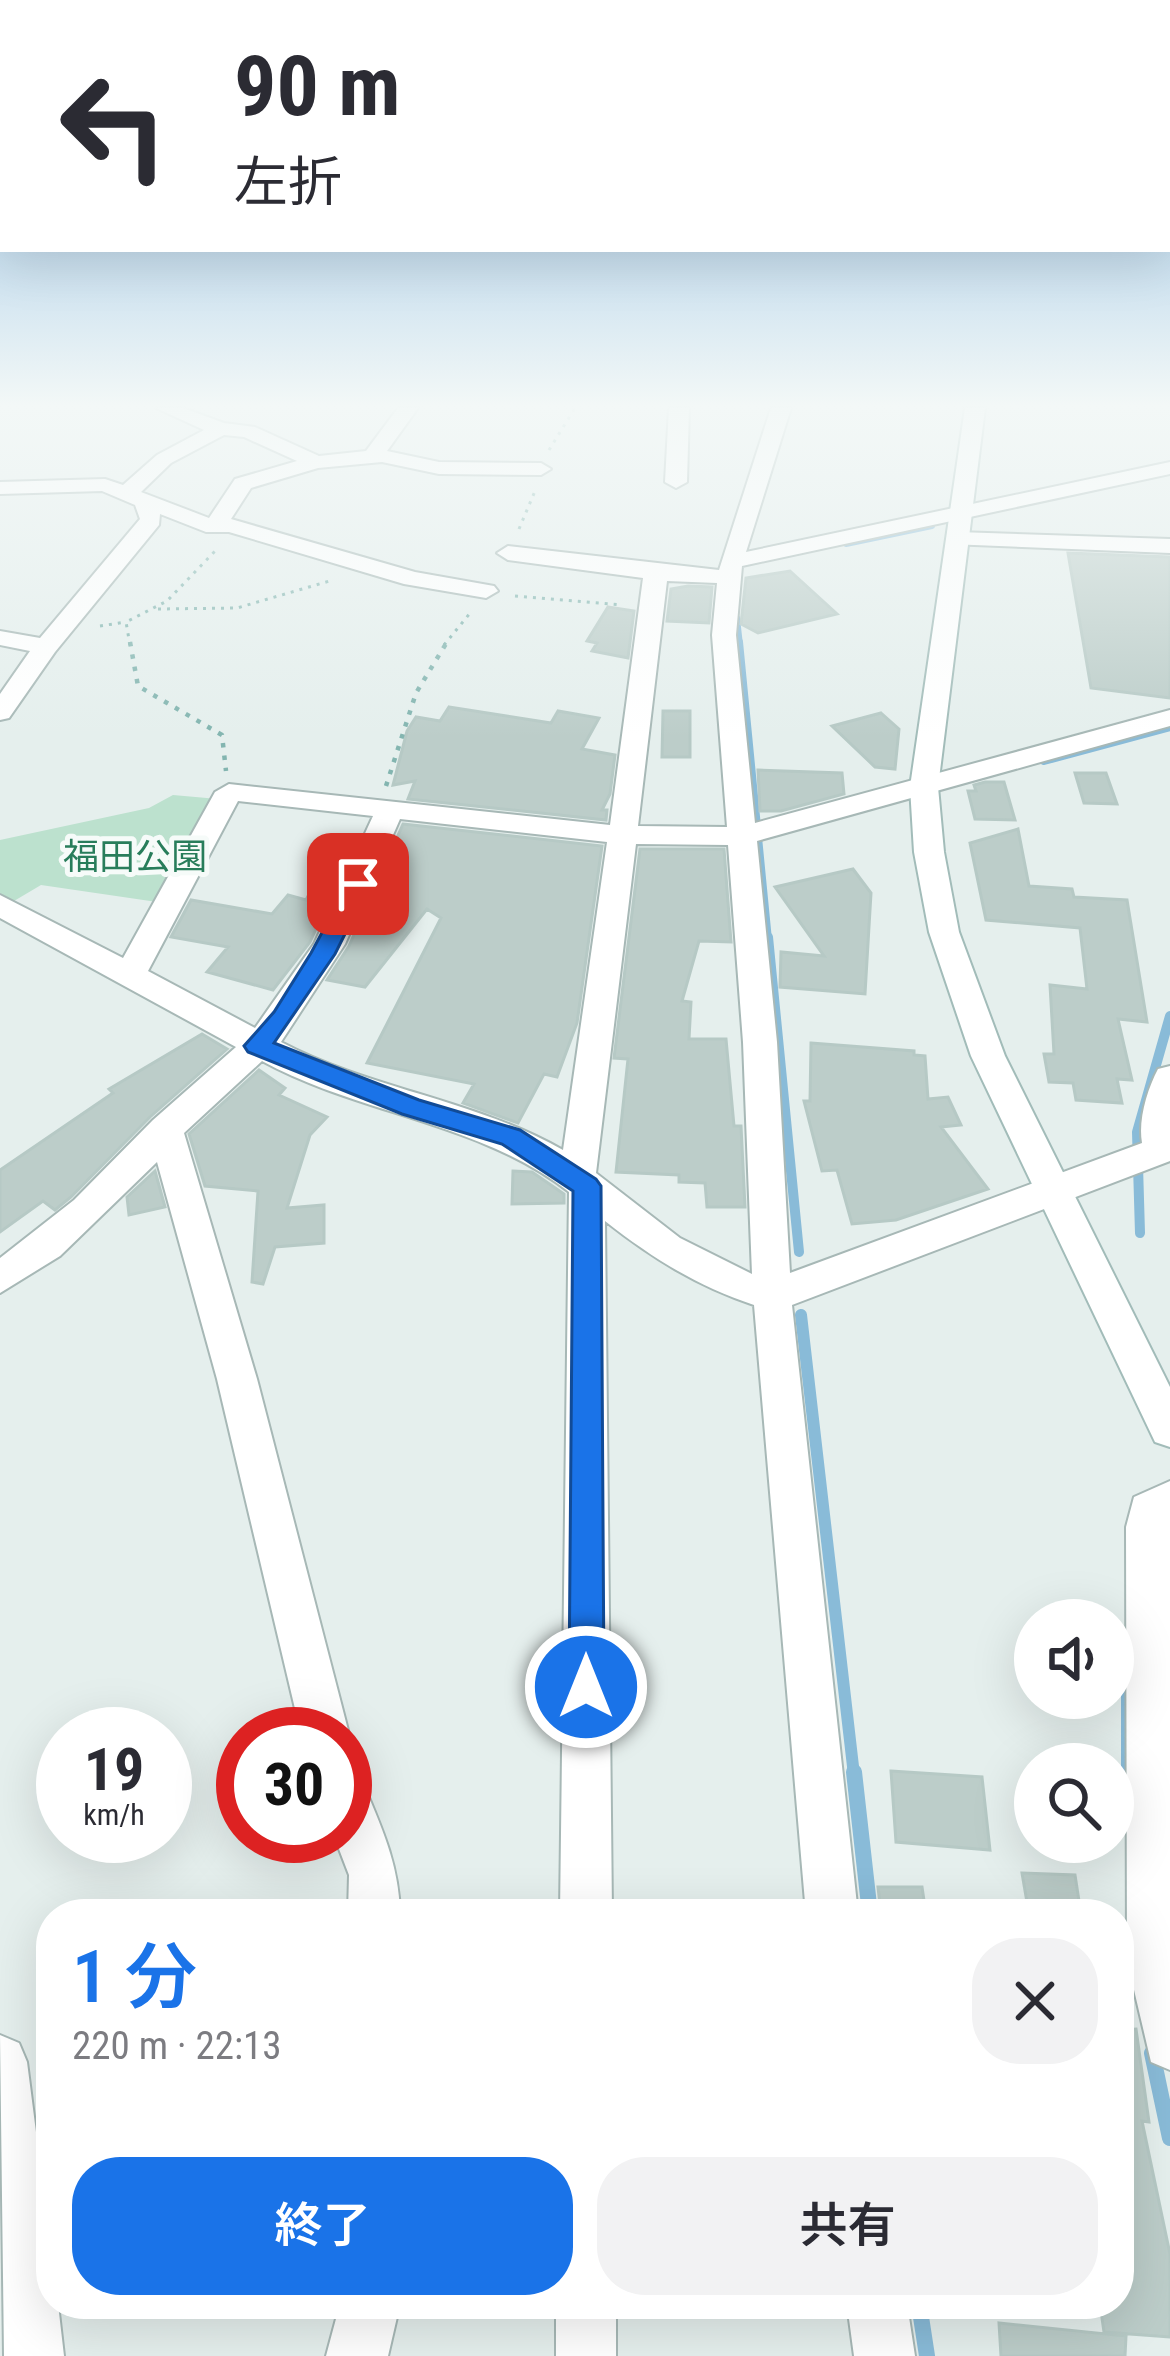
<!DOCTYPE html>
<html lang="ja">
<meta charset="utf-8">
<style>
body{margin:0;font-family:"Roboto Condensed","Noto Sans JP",sans-serif;background:#f2f2f3;color:#2b2b33;height:100vh;display:flex;flex-direction:column;font-size:45px;white-space:nowrap}
*{box-sizing:border-box;margin:0}
p{font-size:39px;color:#7c7c81}
.icon{flex:none;width:66px;height:66px;fill:none;stroke:currentColor;stroke-width:2;stroke-linecap:round;stroke-linejoin:round}
.map{position:relative;flex:1;overflow:hidden}
.sheet{position:absolute;left:36px;top:1899px;width:1098px;height:420px;display:flex;flex-direction:column;background:#fff;border-radius:48px;box-shadow:0 12px 48px #0002}
.sheet>*{flex:none}
.top-card{position:absolute;left:0px;top:0px;width:1170px;height:252px;box-shadow:0 12px 48px #0002;background:#fff;color:#2b2b33;overflow:hidden}
.tools{position:absolute;left:1014px;top:1599px;display:grid;gap:24px}
.tools a{display:grid;place-items:center;width:120px;height:120px;border-radius:50%;background:#fff;box-shadow:0 12px 48px #0002;font-size:60px}
.speed{position:absolute;left:36px;top:1707px;display:flex;gap:24px;font-size:60px;font-weight:700;text-align:center}
.speed>*{display:grid;place-content:center;width:156px;height:156px;border-radius:50%;background:#fff;box-shadow:0 12px 48px #0002;line-height:1}
.speed small{font-size:30px;font-weight:400}
.speed .limit{border:18px solid #d22;background:#fff;color:#111}
.pin{position:absolute;display:grid;place-items:center;width:102px;height:102px;color:#fff;margin:-51px;border-radius:24px;box-shadow:0 6px 18px #0006}
.me{position:absolute;width:132px;margin:-66px;rotate:0deg;stroke-linejoin:round;filter:drop-shadow(0 0 9px #0008)}
.turn{display:flex;align-items:center;gap:42px;height:252px;padding:0 36px;font-size:54px}
.turn .icon{width:156px;height:156px;stroke-width:2.5}
.turn b{display:block;font-size:84px;line-height:102px}
.round{display:grid;place-items:center;flex:none;width:126px;height:126px;border-radius:48px;background:#f2f2f3}
.summary{display:flex;align-items:center;justify-content:space-between;height:204px;padding:0 36px}
h1{font-size:72px;font-weight:600;line-height:90px;color:#1a73e8}
.primary-button{display:flex;gap:24px;margin-top:auto;padding:24px 36px}
.primary-button a{flex:1;height:138px;border-radius:48px;background:#1a73e8;color:#fff;font-size:48px;font-weight:600;line-height:138px;text-align:center}
.primary-button a+a{background:#f2f2f3;color:#2b2b33}
.map>svg:first-child{display:block}
</style>
<div class="map">
<svg width="1170" height="2356" viewBox="0 0 1170 2356">
<rect width="100%" height="100%" fill="#e5efed"/>
<path fill="#bce1ce" d="M 173,795 L 218,799 L 157,902 L 41,885 L 14,901 L 0,893 L 0,840 L 149,808 Z"/>
<g fill="none" stroke-linecap="round" stroke-linejoin="round">
<path stroke="#89bbd8" stroke-width="6" d="M 846,544 L 932,526
M 737,618 L 740,645"/>
<path stroke="#89bbd8" stroke-width="8" d="M 739,642 L 768,940
M 1044,761 L 1170,727"/>
<path stroke="#89bbd8" stroke-width="10" d="M 768,937 L 799,1252
M 1140,1233 L 1137,1132 L 1170,1016"/>
<path stroke="#89bbd8" stroke-width="12" d="M 801,1315 L 854,1775
M 1127,1648 L 1127,1775"/>
<path stroke="#89bbd8" stroke-width="16" d="M 854,1772 L 870,1914
M 1127,1772 L 1127,1809
M 1152,2053 L 1170,2138
M 919,2304 L 927,2356"/>
</g>
<path fill="#bccdc9" stroke="#b6c9c5" stroke-width="3" d="M 1068,553 L 1170,557 L 1170,698 L 1091,688 Z
M 790,571 L 837,614 L 758,633 L 741,624 L 746,578 Z
M 688,586 L 712,587 L 709,623 L 667,621 L 671,589 Z
M 608,607 L 634,611 L 628,658 L 592,651 L 597,643 L 587,641 Z
M 449,707 L 551,723 L 558,711 L 599,718 L 582,749 L 615,755 L 610,794 L 602,810 L 607,810 L 606,820 L 408,799 L 415,781 L 393,785 L 407,731 L 416,717 L 440,721 Z
M 663,711 L 690,711 L 690,757 L 662,757 Z
M 881,713 L 899,729 L 895,769 L 875,767 L 832,726 Z
M 758,770 L 842,773 L 844,794 L 781,811 L 760,811 Z
M 1075,773 L 1106,773 L 1117,804 L 1084,803 Z
M 985,782 L 1004,782 L 1015,820 L 975,819 L 968,791 L 976,791 L 974,785 Z
M 403,824 L 602,846 L 577,1023 L 557,1077 L 544,1074 L 518,1123 L 463,1103 L 474,1084 L 367,1063 L 441,918 L 427,909 L 365,987 L 327,980 L 349,946 Z
M 1018,829 L 1029,886 L 1072,889 L 1074,897 L 1127,900 L 1147,1022 L 1118,1019 L 1132,1080 L 1117,1079 L 1122,1103 L 1076,1100 L 1073,1083 L 1049,1082 L 1044,1054 L 1054,1054 L 1050,985 L 1087,989 L 1080,928 L 986,920 L 970,843 Z
M 338,839 L 356,842 L 310,942 L 273,990 L 207,972 L 228,947 L 171,937 L 191,900 L 272,914 L 288,895 L 306,900 Z
M 640,849 L 724,849 L 731,942 L 699,941 L 682,1001 L 691,1002 L 689,1039 L 726,1039 L 734,1126 L 741,1126 L 745,1207 L 707,1207 L 705,1183 L 679,1182 L 679,1175 L 616,1172 L 628,1059 L 614,1058 Z
M 853,869 L 871,893 L 865,994 L 780,987 L 781,952 L 824,956 L 775,887 Z
M 202,1034 L 227,1049 L 150,1117 L 71,1197 L 55,1210 L 43,1201 L 0,1232 L 0,1170 L 113,1093 L 109,1089 Z
M 811,1043 L 914,1051 L 914,1055 L 925,1056 L 928,1099 L 948,1097 L 961,1125 L 941,1127 L 988,1189 L 896,1220 L 852,1224 L 837,1170 L 822,1171 L 804,1101 L 810,1101 Z
M 259,1070 L 285,1088 L 279,1095 L 327,1117 L 310,1135 L 287,1208 L 324,1205 L 324,1243 L 275,1247 L 263,1284 L 252,1282 L 258,1191 L 205,1186 L 189,1134 Z
M 155,1171 L 165,1207 L 129,1215 L 127,1197 Z
M 513,1171 L 532,1172 L 564,1194 L 564,1203 L 512,1204 Z
M 891,1771 L 982,1777 L 990,1850 L 896,1842 Z
M 1022,1873 L 1075,1875 L 1081,1914 L 1029,1914 Z
M 878,1887 L 922,1887 L 926,1914 L 881,1914 Z
M 1136,2029 L 1149,2122 L 1142,2121 L 1170,2254 L 1170,2337 L 1104,2332 L 1100,2304 L 1119,2304 L 1119,2030 Z
M 999,2323 L 1126,2336 L 1125,2356 L 1001,2356 Z"/>
<g fill="none" stroke-linecap="round" stroke-linejoin="round">
<defs>
<path id="street" d="M 156,408 L 183,408 L 224,423 L 255,427 L 319,456 L 366,451 L 398,408 L 418,408 L 387,451 L 439,462 L 541,463 L 551,469 L 541,475 L 439,474 L 382,462 L 318,468 L 251,488 L 231,519 L 415,572 L 494,586 L 498,591 L 486,598 L 404,584 L 229,532 L 206,532 L 160,514 L 159,525 L 55,652 L 9,718 L 0,720 L 0,694 L 30,651 L 0,645 L 0,631 L 40,638 L 140,519 L 135,505 L 102,491 L 0,494 L 0,482 L 105,479 L 123,485 L 157,455 L 204,430 ZM 224,435 L 244,437 L 297,461 L 235,479 L 209,518 L 141,492 L 171,463 Z
M 669,408 L 689,408 L 687,482 L 676,488 L 665,482 Z
M 771,408 L 791,408 L 746,552 L 1170,462 L 1170,474 L 742,566 L 736,635 L 755,823 L 1170,710 L 1170,726 L 757,841 L 777,1042 L 790,1273 L 1142,1143 C 1138,1120 1147,1090 1158,1069 L 1170,1066 L 1170,1161 L 792,1305 L 858,1914 L 806,1914 L 754,1305 C 697,1286 652,1258 605,1221 L 612,1914 L 560,1914 L 569,1192 C 480,1122 361,1115 262,1061 L 184,1133 L 257,1379 L 349,1734 L 345,1743 L 345,1734 L 301,1734 L 217,1379 L 157,1162 L 60,1256 L 0,1293 L 0,1258 L 74,1200 L 153,1120 L 236,1047 L 0,918 L 0,895 L 123,958 L 215,792 L 229,784 L 610,825 L 643,578 L 508,560 L 497,553 L 508,546 L 719,570 ZM 667,581 L 717,583 L 712,635 L 727,827 L 638,826 ZM 238,801 L 373,816 L 314,944 L 255,1028 L 148,971 ZM 400,819 L 607,842 L 563,1150 C 476,1100 370,1089 281,1042 L 345,944 ZM 636,844 L 728,845 L 743,1042 L 752,1274 L 680,1238 L 596,1173 Z
M 957,532 L 1170,539 L 1170,553 L 949,544 L 949,534 Z
M 1170,1481 L 1170,2070 L 1151,2062 L 1127,1960 L 1126,1527 L 1134,1497 Z
M 345,1773 L 362,1781 C 381,1826 399,1864 400,1914 L 348,1914 L 349,1875 L 334,1836 L 345,1836 Z
M 0,2035 L 19,2043 L 27,2062 L 51,2249 L 51,2304 L 58,2304 L 64,2356 L 4,2356 Z
M 340,2304 L 400,2304 L 388,2356 L 326,2356 Z
M 556,2304 L 616,2304 L 616,2356 L 556,2356 Z
M 847,2304 L 907,2304 L 915,2356 L 854,2356 Z"/>
<path id="secondary" d="M 965,408 L 985,408 L 938,787 L 944,852 L 959,932 L 1005,1056 L 1170,1387 L 1170,1447 L 1155,1442 L 971,1056 L 929,932 L 914,852 L 910,787 Z"/>
</defs>
<use href="#street" stroke="#a7b8b6" stroke-width="4"/>
<use href="#secondary" stroke="#a2bcb9" stroke-width="4"/>
<path stroke="#83b5b0" stroke-width="3" stroke-dasharray="3 6" stroke-linecap="butt" d="M 549,450 L 575,408
M 519,529 L 535,491
M 515,596 L 622,605
M 158,609 L 237,608 L 333,580
M 100,626 L 126,622
M 130,645 L 126,622 L 167,601 L 218,548
M 444,645 L 471,612"/>
<path stroke="#83b5b0" stroke-width="4.5" stroke-dasharray="4.5 8" stroke-linecap="butt" d="M 130,642 L 138,686 L 222,735 L 226,771
M 386,786 L 416,693 L 447,642"/>
<use href="#street" fill="#fff" fill-rule="evenodd"/>
<use href="#secondary" fill="#fff" fill-rule="evenodd"/>
</g>
<linearGradient id="sky" x2="0" y2="1"><stop stop-color="#82b7e2"/><stop offset="0.55" stop-color="#f3f8f7"/><stop offset="1" stop-color="#f3f8f7" stop-opacity="0"/></linearGradient>
<rect width="1170" height="737" fill="url(#sky)"/>
<path fill="#1a73e8" stroke="#114b97" stroke-width="3" d="M 358,877 L 370,884 L 335,954 L 274,1043 L 419,1100 L 520,1130 L 596,1179 L 601,1186 L 604,1687 L 599,1699 L 586,1704 L 574,1699 L 569,1687 L 573,1191 L 502,1144 L 402,1114 L 248,1052 L 244,1046 L 274,1012 L 311,953 L 351,879 Z"/>
<g text-anchor="middle" dominant-baseline="central" stroke-width="10" stroke-linejoin="round" paint-order="stroke">
<g font-size="36" fill="#287d5b" stroke="#f6fbf9">
<text x="135" y="857">福田公園</text>
</g>
</g>
</svg>
<div class="tools">
<a><svg class="icon" aria-label="sound" viewBox="0 0 24 24"><path d="M4 9h4l5-4v14l-5-4H4zM17 9q2 3 0 6"/></svg></a>
<a><svg class="icon" aria-label="search" viewBox="0 0 24 24"><circle cx="10" cy="10" r="6"/><path d="M15 15l6 6"/></svg></a>
</div>
<div class="speed"><div>19<small>km/h</small></div><div class="limit">30</div></div>
<div class="pin" style="left:358px;top:884px;background:#d93025"><svg class="icon" aria-label="arrive" viewBox="0 0 24 24"><path d="M6 21V4h12l-3 4 3 4H6"/></svg></div>
<svg class="me" style="left:586px;top:1687px" viewBox="-20 -20 40 40"><circle r="17" fill="#1a73e8" stroke="#fff" stroke-width="3"/><path d="M0-11L8 9 0 5-8 9z" fill="#fff"/></svg>
<div class="top-card">
<div class="turn"><svg class="icon" aria-label="left" viewBox="0 0 24 24"><path d="M17 20v-9H6M10 6l-5 5 5 5"/></svg><div><b>90 m</b>左折</div></div>
</div>
<section class="sheet">
<div class="summary"><div><h1>1 分</h1><p>220 m · 22:13</p></div><a class="round"><svg class="icon" aria-label="close" viewBox="0 0 24 24"><path d="M6 6l12 12M18 6L6 18"/></svg></a></div>
<div class="primary-button"><a>終了</a><a>共有</a></div>
</section>
</div>
